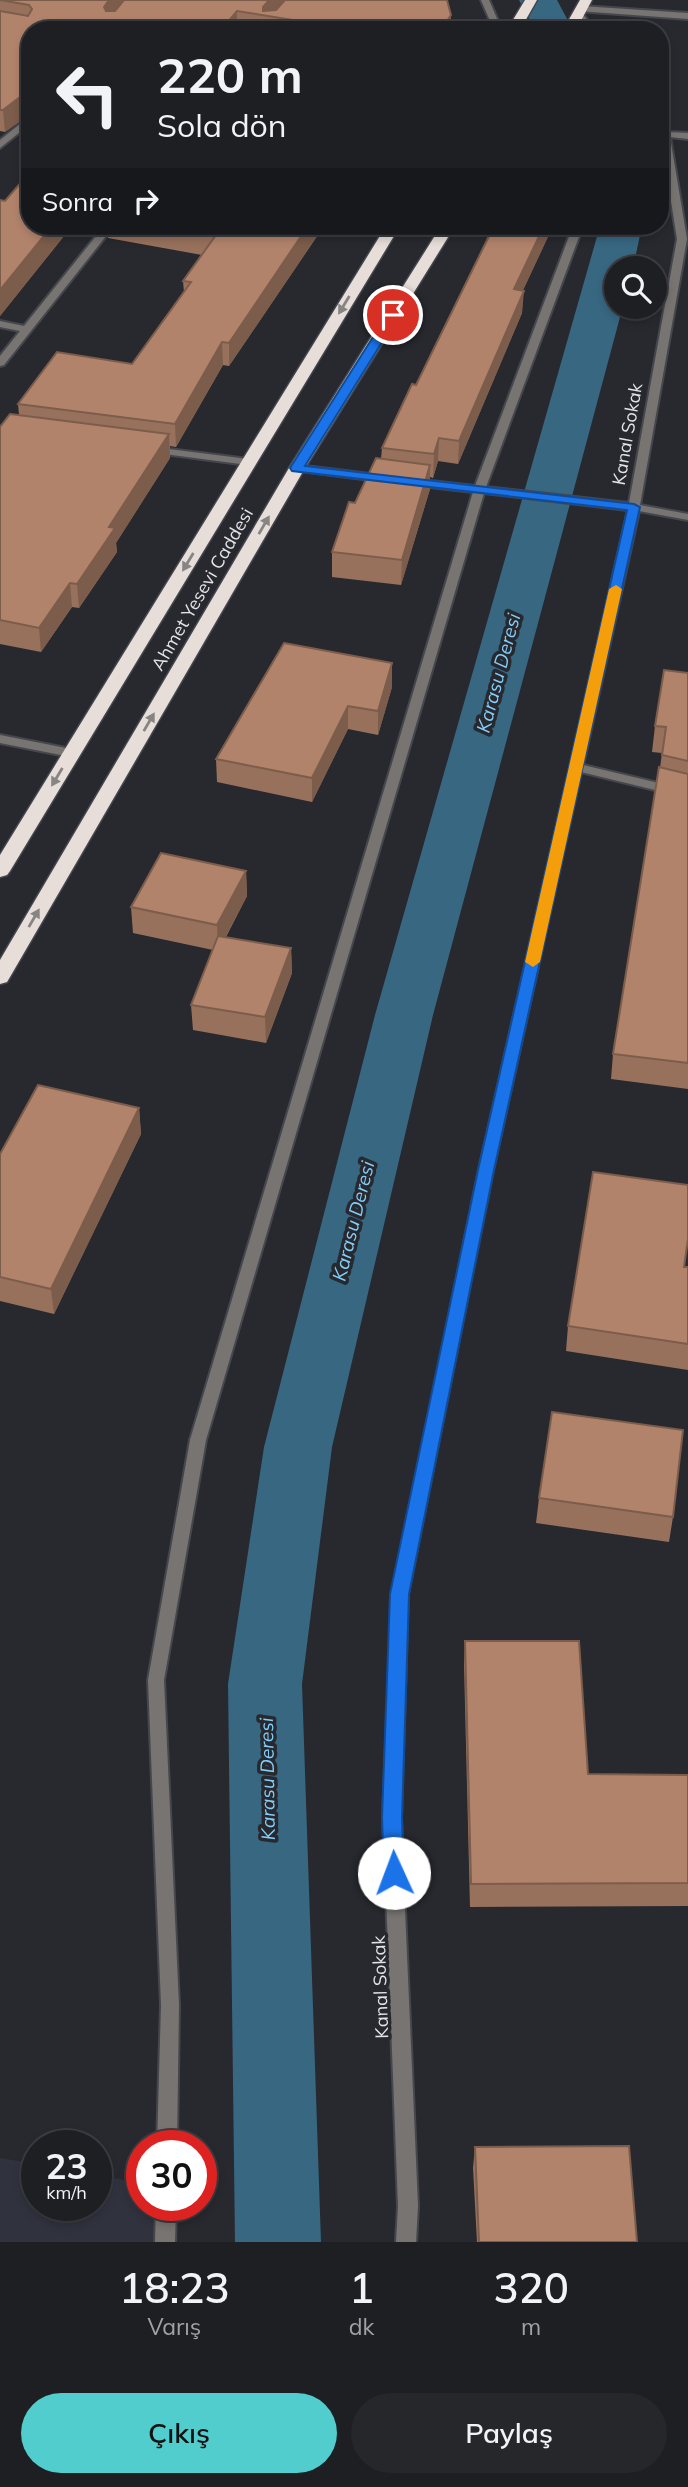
<!DOCTYPE html>
<html lang="tr">
<meta charset="utf-8">
<style>
body{margin:0;font-family:Mulish,sans-serif;background:#25272b;color:#f1f3f6;height:100vh;display:flex;flex-direction:column;font-size:26px;white-space:nowrap}
*{box-sizing:border-box;margin:0}
p{font-size:23px;color:#a0a2a6}
.icon{flex:none;width:38px;height:38px;fill:none;stroke:currentColor;stroke-width:2;stroke-linecap:round;stroke-linejoin:round}
.map{position:relative;height:2242px;overflow:hidden}
.drawer{display:flex;flex-direction:column;background:#1d1f23;flex:1}
.drawer>*{flex:none}
.guide{position:absolute;left:21px;top:21px;width:648px;height:214px;border-radius:28px;box-shadow:0 4px 10px #0003,0 0 0 2px #3b3d41;background:#1d1f23;color:#f1f3f6;overflow:hidden}
.controls{position:absolute;left:604px;top:256px;display:grid;gap:14px}
.controls a{display:grid;place-items:center;width:63px;height:63px;border-radius:50%;background:#1d1f23;box-shadow:0 4px 10px #0003,0 0 0 2px #3b3d41;font-size:35px}
.speed{position:absolute;left:21px;top:2130px;display:flex;gap:14px;font-size:35px;font-weight:700;text-align:center}
.speed>*{display:grid;place-content:center;width:91px;height:91px;border-radius:50%;background:#1d1f23;box-shadow:0 4px 10px #0003,0 0 0 2px #3b3d41;line-height:1}
.speed small{font-size:18px;font-weight:400}
.speed .limit{border:10px solid #d22;background:#fff;color:#111}
.pin{position:absolute;display:grid;place-items:center;width:60px;height:60px;color:#fff;margin:-30px;border:4px solid #fff;border-radius:50%;box-shadow:0 2px 7px #0007}
.me{position:absolute;width:77px;margin:-38px;rotate:358deg;stroke-linejoin:round;filter:drop-shadow(0 0 5px #0008)}
.turn{display:flex;align-items:center;gap:24px;height:147px;padding:0 21px;font-size:32px}
.turn .icon{width:91px;height:91px;stroke-width:2.5}
.turn b{display:block;font-size:49px;line-height:60px}
.then{display:flex;align-items:center;height:66px;padding:0 21px;background:#0003;gap:14px;font-size:26px}
.eta{display:flex;justify-content:space-evenly;align-items:center;height:119px;text-align:center}
.eta b{font-size:42px;font-weight:600;line-height:49px}
.action{display:flex;gap:14px;margin-top:auto;padding:14px 21px}
.action a{flex:1;height:80px;border-radius:42px;background:#52cdcd;color:#111;font-size:28px;font-weight:600;line-height:80px;text-align:center}
.action a+a{background:#25272b;color:#f1f3f6}
.map>svg:first-child{display:block}
</style>
<div class="map">
<svg width="688" height="2242" viewBox="0 0 688 2242">
<rect width="100%" height="100%" fill="#27292f"/>
<path fill="#30323e" d="M 0,2158 L 37,2164 L 37,2205 L 96,2205 L 96,2175 L 142,2183 L 142,2205 L 166,2205 L 165,2242 L 0,2242 Z"/>
<g fill="none" stroke-linecap="round" stroke-linejoin="round">
<path fill="#386782" fill-rule="evenodd" d="M 519,0 L 557,0 L 573,30 L 535,30 Z
M 600,226 L 642,226 L 633,268 L 616,268 L 616,306 L 623,306 L 433,1015 L 332,1447 L 302,1684 L 321,2242 L 235,2242 L 228,1684 L 264,1447 L 375,1015 Z"/>
<defs>
<path id="street" d="M 481,0 L 489,0 L 502,30 L 494,30 Z
M 581,6 L 688,13 L 688,19 L 578,11 L 578,7 Z
M 575,12 L 581,12 L 595,30 L 586,30 L 574,14 Z
M 30,116 L 30,124 L 0,148 L 0,140 Z
M 660,121 L 663,122 L 668,132 L 688,133 L 688,139 L 670,137 L 687,239 L 640,505 L 688,514 L 688,520 L 639,511 L 583,765 L 688,790 L 688,798 L 581,772 L 493,1170 L 408,1594 L 401,1818 L 418,2206 L 416,2242 L 396,2242 L 398,2206 L 383,1818 L 392,1594 L 479,1170 L 628,510 L 484,493 L 206,1440 L 164,1680 L 179,2005 L 177,2146 L 157,2146 L 161,2005 L 148,1680 L 190,1440 L 473,492 L 413,485 L 408,482 L 413,479 L 475,486 L 573,226 L 583,226 L 486,487 L 629,503 L 677,239 L 660,133 Z
M 104,226 L 114,226 L 4,365 L 0,366 L 0,356 L 20,331 L 0,327 L 0,321 L 24,326 Z
M 153,447 L 248,459 L 253,462 L 248,465 L 149,452 L 149,448 Z
M 297,465 L 386,476 L 391,479 L 386,482 L 293,470 L 293,466 Z
M 0,735 L 71,749 L 77,753 L 71,757 L 0,743 Z
M 156,2205 L 176,2205 L 175,2242 L 155,2242 Z"/>
<path id="highway" d="M 525,0 L 537,0 L 520,30 L 507,30 Z
M 580,0 L 592,0 L 576,30 L 563,30 Z
M 386,226 L 400,226 L 10,871 L 7,875 L 0,877 L 0,855 Z
M 441,226 L 455,226 L 305,468 L 10,977 L 7,982 L 0,984 L 0,960 L 289,468 Z"/>
</defs>
<use href="#street" stroke="#45474d" stroke-width="4"/>
<use href="#highway" stroke="#45474d" stroke-width="3"/>
<use href="#street" fill="#787472" fill-rule="evenodd"/>
<use href="#highway" fill="#e7ded9" fill-rule="evenodd"/>
</g>
<path fill="#98715c" d="M 0,0 L 451,15 L 451,30 L 30,30 L 30,136 L 21,135 L 19,122 L 5,132 L 0,131 Z
M 0,200 L 5,201 L 30,226 L 101,226 L 93,236 L 68,231 L 0,316 Z
M 107,226 L 324,226 L 229,366 L 223,365 L 176,447 L 170,446 L 170,458 L 116,543 L 117,552 L 79,608 L 72,607 L 41,652 L 0,644 L 0,427 L 19,415 L 18,404 L 132,364 L 184,292 L 183,281 L 202,255 L 108,238 Z
M 493,226 L 553,226 L 523,290 L 522,313 L 458,464 L 438,461 L 433,478 L 430,477 L 430,489 L 401,585 L 332,577 L 332,552 L 355,503 L 381,459 L 382,448 L 416,385 Z
M 688,673 L 688,1089 L 611,1079 L 613,1054 L 660,768 L 662,753 L 652,752 L 655,726 Z
M 392,687 L 378,735 L 348,729 L 312,802 L 217,782 L 216,759 Z
M 246,871 L 247,896 L 226,937 L 291,948 L 292,973 L 266,1043 L 193,1030 L 191,1005 L 213,950 L 133,933 L 131,907 Z
M 139,1108 L 141,1134 L 54,1314 L 0,1301 L 0,1154 Z
M 684,1267 L 688,1267 L 688,1370 L 566,1351 L 568,1326 Z
M 539,1498 L 673,1517 L 669,1542 L 536,1523 Z
M 465,1641 L 588,1774 L 688,1775 L 688,1906 L 470,1907 L 464,1665 Z
M 475,2147 L 637,2242 L 477,2242 L 473,2168 Z"/>
<path fill="#7c5c4b" d="M 109,0 L 127,0 L 105,28 L 104,7 Z
M 269,0 L 294,0 L 273,17 L 263,15 L 263,7 Z
M 237,11 L 237,30 L 221,30 Z
M 451,15 L 451,30 L 441,30 Z
M 28,91 L 30,108 L 19,113 L 19,122 L 5,132 L 3,110 Z
M 52,226 L 68,226 L 68,231 L 0,316 L 0,290 Z
M 92,226 L 101,226 L 93,236 Z
M 308,226 L 324,226 L 229,366 L 229,343 Z
M 544,226 L 553,226 L 513,312 L 514,289 Z
M 524,291 L 522,313 L 458,464 L 459,441 Z
M 222,342 L 223,365 L 176,447 L 175,424 Z
M 169,434 L 170,458 L 116,543 L 117,552 L 79,608 L 77,584 L 109,527 Z
M 439,438 L 438,461 L 433,478 L 434,454 Z
M 430,465 L 430,489 L 401,585 L 402,560 Z
M 70,583 L 72,607 L 41,652 L 39,628 Z
M 392,663 L 392,687 L 378,735 L 378,711 Z
M 348,706 L 348,729 L 312,802 L 312,778 Z
M 246,871 L 247,896 L 218,951 L 217,925 Z
M 291,948 L 292,973 L 266,1043 L 265,1017 Z
M 139,1108 L 141,1134 L 54,1314 L 51,1289 Z"/>
<path fill="#b1836b" stroke="#7c5c4b" stroke-width="2" d="M 0,0 L 109,0 L 104,7 L 106,11 L 115,11 L 124,0 L 269,0 L 263,7 L 263,11 L 276,10 L 285,0 L 447,0 L 451,15 L 441,30 L 355,30 L 237,11 L 221,30 L 30,30 L 30,98 L 28,91 L 3,110 L 0,110 L 0,11 L 28,16 L 32,9 L 29,5 Z
M 30,103 L 30,115 L 19,113 Z
M 30,172 L 30,226 L 52,226 L 0,290 L 0,200 L 5,201 Z
M 165,226 L 308,226 L 229,343 L 222,342 L 175,424 L 18,404 L 57,352 L 132,364 L 191,282 L 183,281 L 216,235 Z
M 494,226 L 544,226 L 514,289 L 524,291 L 459,441 L 439,438 L 434,454 L 382,448 L 412,384 L 416,385 Z
M 10,414 L 169,434 L 109,527 L 115,528 L 77,584 L 70,583 L 39,628 L 0,620 L 0,427 Z
M 376,458 L 430,465 L 402,560 L 332,552 L 349,502 L 355,503 Z
M 284,643 L 392,663 L 378,711 L 348,706 L 312,778 L 216,759 Z
M 664,670 L 688,673 L 688,761 L 662,755 L 666,727 L 655,726 Z
M 659,767 L 688,774 L 688,1063 L 613,1054 Z
M 161,853 L 246,871 L 217,925 L 131,907 Z
M 218,936 L 291,948 L 265,1017 L 191,1005 Z
M 38,1085 L 139,1108 L 51,1289 L 0,1277 L 0,1154 Z
M 593,1172 L 688,1185 L 688,1239 L 684,1267 L 688,1267 L 688,1344 L 568,1326 Z
M 552,1412 L 683,1430 L 673,1517 L 539,1498 Z
M 465,1641 L 579,1641 L 588,1774 L 688,1775 L 688,1883 L 471,1884 Z
M 629,2146 L 637,2242 L 479,2242 L 475,2147 Z"/>
<defs><path id="oneway-solid" d="M-6-.8H1V-3.2L6.5 0L1 3.2V.8H-6Z" transform="scale(1.75)"/></defs>
<g fill="#878484">
<use href="#oneway-solid" transform="translate(344 305) rotate(121)"/>
<use href="#oneway-solid" transform="translate(264 525) rotate(-60)"/>
<use href="#oneway-solid" transform="translate(188 562) rotate(121)"/>
<use href="#oneway-solid" transform="translate(149 722) rotate(-60)"/>
<use href="#oneway-solid" transform="translate(57 777) rotate(121)"/>
<use href="#oneway-solid" transform="translate(34 918) rotate(-60)"/>
</g>
<path fill="#1a73e8" stroke="#114b97" stroke-width="2" d="M 393,312 L 399,315 L 305,466 L 634,504 L 640,507 L 494,1170 L 409,1594 L 402,1818 L 404,1873 L 401,1880 L 394,1882 L 387,1880 L 384,1873 L 382,1818 L 390,1594 L 478,1170 L 627,510 L 292,471 L 290,468 L 387,315 Z"/>
<path fill="#f59e0b" d="M 616,585 L 622,589 L 540,962 L 533,967 L 525,962 L 609,589 Z"/>
<g text-anchor="middle" dominant-baseline="central" stroke-width="7" stroke-linejoin="round" paint-order="stroke">
<g font-size="18" fill="#e3e4e9" stroke="#27292f">
<text transform="translate(627 434) rotate(-80)">Kanal Sokak</text>
<text transform="translate(202 589) rotate(-60)">Ahmet Yesevi Caddesi</text>
<text transform="translate(380 1987) rotate(-92)">Kanal Sokak</text>
</g>
<g font-size="19" font-style="italic" fill="#83cefa" stroke="#27292f">
<text transform="translate(498 673) rotate(-75)">Karasu Deresi</text>
<text transform="translate(353 1221) rotate(-76)">Karasu Deresi</text>
<text transform="translate(267 1779) rotate(-91)">Karasu Deresi</text>
</g>
</g>
</svg>
<div class="controls">
<a><svg class="icon" aria-label="search" viewBox="0 0 24 24"><circle cx="10" cy="10" r="6"/><path d="M15 15l6 6"/></svg></a>
</div>
<div class="speed"><div>23<small>km/h</small></div><div class="limit">30</div></div>
<div class="pin" style="left:393px;top:315px;background:#d93025"><svg class="icon" aria-label="arrive" viewBox="0 0 24 24"><path d="M6 21V4h12l-3 4 3 4H6"/></svg></div>
<svg class="me" style="left:394px;top:1873px" viewBox="-20 -20 40 40"><circle r="19" fill="#fff"/><path d="M0-13L10 11 0 6-10 11z" fill="#1a73e8"/></svg>
<div class="guide">
<div class="turn"><svg class="icon" aria-label="left" viewBox="0 0 24 24"><path d="M17 20v-9H6M10 6l-5 5 5 5"/></svg><div><b>220 m</b>Sola dön</div></div>
<div class="then">Sonra<svg class="icon" aria-label="right" viewBox="0 0 24 24"><path d="M7 20v-9h11M14 6l5 5-5 5"/></svg></div>
</div>
</div>
<section class="drawer">
<div class="eta">
<div><b>18:23</b><p>Varış</p></div>
<div><b>1</b><p>dk</p></div>
<div><b>320</b><p>m</p></div>
</div>
<div class="action"><a>Çıkış</a><a>Paylaş</a></div>
</section>
